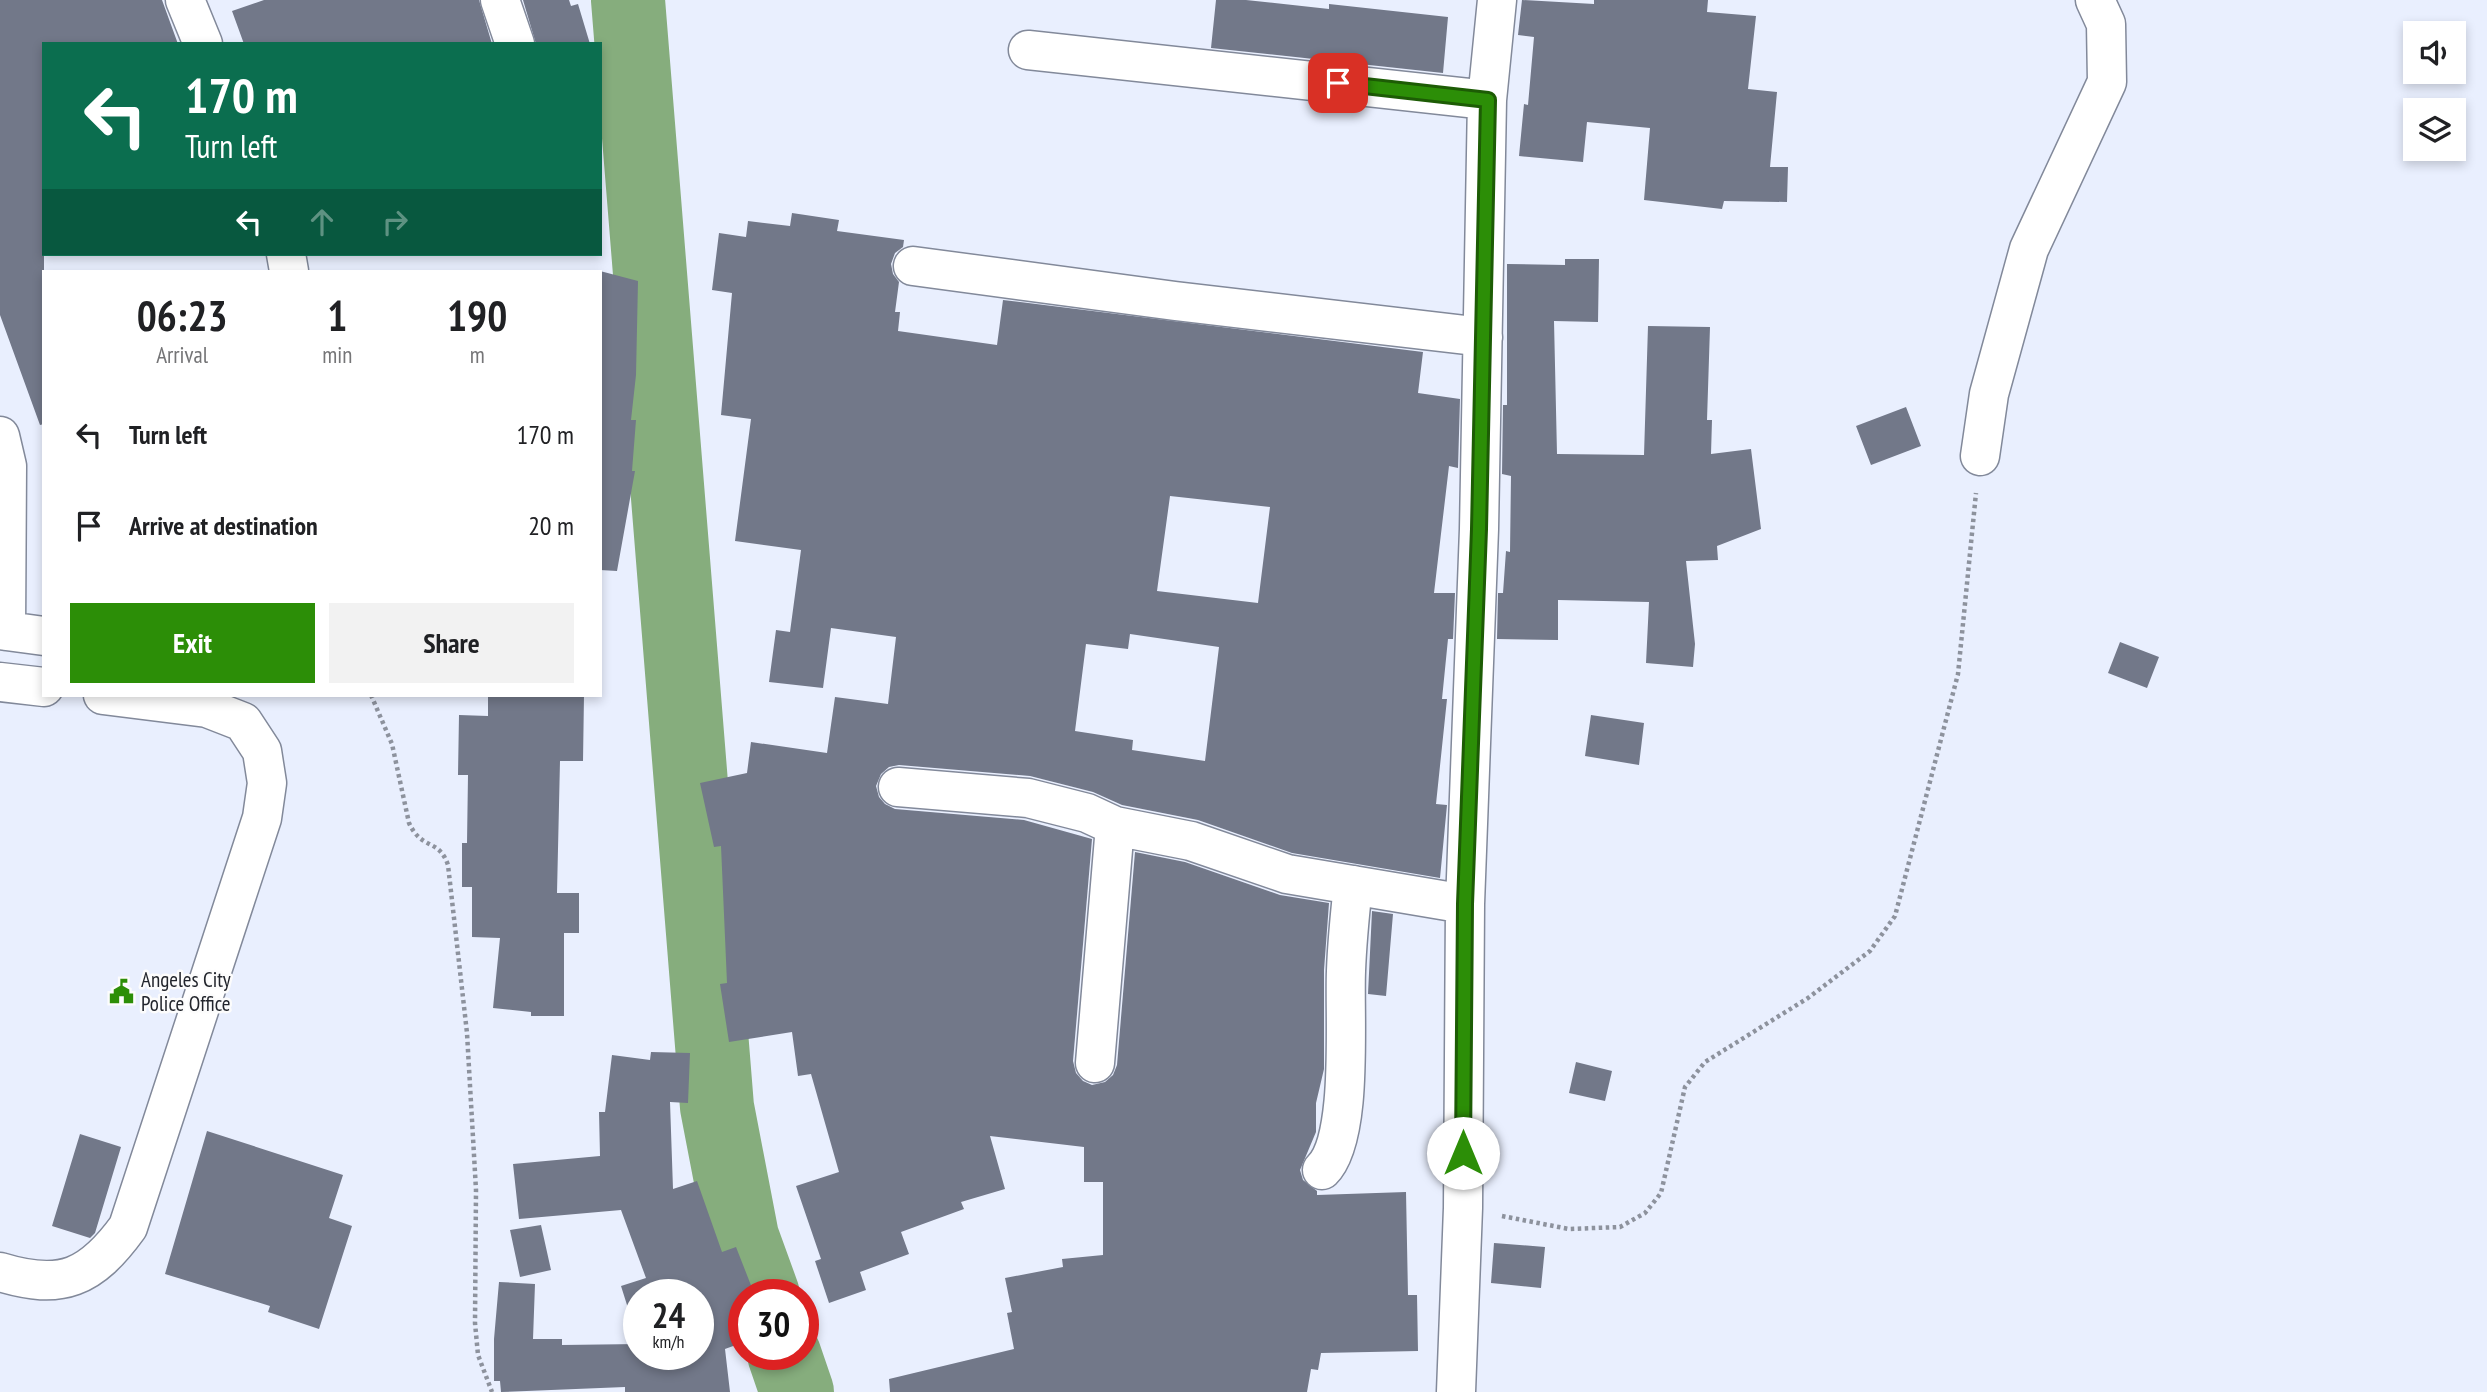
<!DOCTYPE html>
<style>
body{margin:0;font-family:"PT Sans Narrow",sans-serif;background:#f2f2f2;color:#202124;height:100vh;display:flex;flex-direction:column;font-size:26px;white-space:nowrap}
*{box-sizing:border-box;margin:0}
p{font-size:23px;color:#757577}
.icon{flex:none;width:38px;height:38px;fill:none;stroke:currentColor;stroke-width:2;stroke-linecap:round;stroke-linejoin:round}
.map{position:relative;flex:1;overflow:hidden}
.details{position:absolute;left:42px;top:270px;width:560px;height:427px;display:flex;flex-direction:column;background:#fff;border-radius:0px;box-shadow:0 4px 10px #0003}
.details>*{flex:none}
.hud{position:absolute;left:42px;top:42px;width:560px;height:214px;border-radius:0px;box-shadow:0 4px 10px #0003;background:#0b6e4f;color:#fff;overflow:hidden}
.controls{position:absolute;left:2403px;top:21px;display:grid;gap:14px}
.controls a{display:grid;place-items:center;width:63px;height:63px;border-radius:0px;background:#fff;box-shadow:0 4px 10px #0003;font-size:35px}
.speed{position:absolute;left:623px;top:1279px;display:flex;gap:14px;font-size:35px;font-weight:700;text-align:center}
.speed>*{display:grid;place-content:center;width:91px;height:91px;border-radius:50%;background:#fff;box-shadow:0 4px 10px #0003;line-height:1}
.speed small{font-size:18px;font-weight:400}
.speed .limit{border:10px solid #d22;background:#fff;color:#111}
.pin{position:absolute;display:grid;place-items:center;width:60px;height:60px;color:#fff;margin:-30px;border-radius:14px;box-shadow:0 4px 10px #0006}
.me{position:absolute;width:77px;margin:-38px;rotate:0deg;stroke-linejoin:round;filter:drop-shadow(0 0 5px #0008)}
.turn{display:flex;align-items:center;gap:24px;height:147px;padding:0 28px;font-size:32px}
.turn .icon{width:91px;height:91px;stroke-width:2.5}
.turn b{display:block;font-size:49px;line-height:60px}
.lanes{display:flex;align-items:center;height:66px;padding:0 28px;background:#0003;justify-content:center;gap:35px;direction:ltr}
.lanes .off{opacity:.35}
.eta{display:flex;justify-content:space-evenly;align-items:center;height:119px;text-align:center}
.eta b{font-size:42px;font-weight:600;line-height:49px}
.button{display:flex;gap:14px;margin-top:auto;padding:14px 28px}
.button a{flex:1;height:80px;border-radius:0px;background:#2c8e07;color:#fff;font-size:28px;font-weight:600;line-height:80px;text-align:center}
.button a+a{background:#f2f2f2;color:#202124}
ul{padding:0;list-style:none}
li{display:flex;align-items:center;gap:21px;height:91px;padding:0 28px}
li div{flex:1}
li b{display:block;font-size:26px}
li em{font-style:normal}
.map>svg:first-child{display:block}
</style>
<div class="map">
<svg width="2487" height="1392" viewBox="0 0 2487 1392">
<rect width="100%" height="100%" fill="#e9effe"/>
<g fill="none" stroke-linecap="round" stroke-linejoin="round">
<path stroke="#86ad7d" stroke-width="74" d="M 628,0 L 717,1107 L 742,1237 L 763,1295
M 784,1354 L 797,1392"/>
</g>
<path fill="#727889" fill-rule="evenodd" d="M 0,0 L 162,0 L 178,44 L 44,44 L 44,424 L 40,425 L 0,315 Z
M 264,0 L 479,0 L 492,44 L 244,44 L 232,11 Z
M 523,0 L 569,0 L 571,6 L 578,4 L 590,44 L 536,44 Z
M 1216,0 L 1246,0 L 1329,9 L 1329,4 L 1448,17 L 1443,73 L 1211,48 Z
M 1522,0 L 1594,4 L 1594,0 L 1708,0 L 1707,12 L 1756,16 L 1748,89 L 1777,92 L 1770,167 L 1788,167 L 1787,202 L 1724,201 L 1722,209 L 1644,200 L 1650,128 L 1587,122 L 1583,162 L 1519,156 L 1524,104 L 1528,105 L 1534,37 L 1518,35 Z
M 792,213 L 839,220 L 837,231 L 904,240 L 903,247 L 895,253 L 891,264 L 893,274 L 899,282 L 895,312 L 900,312 L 898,331 L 997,345 L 1003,300 L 1423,352 L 1418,393 L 1460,399 L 1458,468 L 1449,466 L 1434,593 L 1455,593 L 1453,639 L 1448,639 L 1442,699 L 1447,699 L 1436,804 L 1447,805 L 1440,878 L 1292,853 L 1198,820 L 1122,805 L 1093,792 L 1030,776 L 899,765 L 889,767 L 881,774 L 876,786 L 879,797 L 885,804 L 895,809 L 1024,820 L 1092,839 L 1073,1061 L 1076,1073 L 1083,1081 L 1092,1085 L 1105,1082 L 1113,1075 L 1117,1065 L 1135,852 L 1185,862 L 1280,895 L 1329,903 L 1324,970 L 1324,1069 L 1316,1103 L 1316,1132 L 1300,1170 L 1303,1180 L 1317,1191 L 1317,1195 L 1406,1192 L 1408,1295 L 1417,1295 L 1418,1351 L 1321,1353 L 1318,1370 L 1311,1369 L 1307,1392 L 890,1392 L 889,1379 L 1014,1349 L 1007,1313 L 1012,1312 L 1005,1278 L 1063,1267 L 1062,1259 L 1103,1255 L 1103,1182 L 1084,1182 L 1084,1147 L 990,1136 L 1005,1189 L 961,1202 L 964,1209 L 901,1232 L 909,1254 L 860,1272 L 866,1290 L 829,1303 L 815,1261 L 821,1259 L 796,1186 L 839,1172 L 811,1074 L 798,1076 L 792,1032 L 729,1042 L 720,984 L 727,983 L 721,846 L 714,847 L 700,783 L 747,773 L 751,742 L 827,753 L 835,697 L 888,704 L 896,637 L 831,628 L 823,688 L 769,682 L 776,630 L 790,632 L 801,550 L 735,541 L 751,419 L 721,415 L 732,293 L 712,290 L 719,233 L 746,237 L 748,221 L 790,226 ZM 1170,496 L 1270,507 L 1258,603 L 1157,591 ZM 1130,634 L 1219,647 L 1205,761 L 1132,750 L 1133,740 L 1075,731 L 1086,644 L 1128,649 Z
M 1565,259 L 1599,259 L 1598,322 L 1554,321 L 1557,454 L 1644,455 L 1648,326 L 1710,327 L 1707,420 L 1712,420 L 1711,454 L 1751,449 L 1761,529 L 1717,546 L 1718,560 L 1686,561 L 1695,644 L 1693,667 L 1646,663 L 1649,602 L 1558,600 L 1558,640 L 1497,639 L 1498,593 L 1503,593 L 1506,551 L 1510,552 L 1511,476 L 1502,474 L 1503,405 L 1507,405 L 1507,264 L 1565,265 Z
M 600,271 L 638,281 L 636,375 L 631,420 L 636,420 L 632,471 L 635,471 L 617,571 L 600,570 Z
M 1906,407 L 1921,446 L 1871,465 L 1856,426 Z
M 2120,642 L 2159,657 L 2147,688 L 2108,673 Z
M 488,695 L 584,695 L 583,761 L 560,761 L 557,893 L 579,893 L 579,933 L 564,933 L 564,1016 L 531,1016 L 531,1012 L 493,1008 L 500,938 L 472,937 L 472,887 L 462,887 L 462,843 L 467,843 L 468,775 L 458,775 L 459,715 L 488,716 Z
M 1591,715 L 1644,723 L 1639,765 L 1585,756 Z
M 1372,911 L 1393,914 L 1386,996 L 1368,994 Z
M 651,1052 L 690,1053 L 688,1103 L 670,1102 L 673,1189 L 697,1181 L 722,1252 L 736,1247 L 754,1293 L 744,1295 L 744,1342 L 725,1349 L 730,1392 L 625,1392 L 625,1387 L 501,1392 L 500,1381 L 494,1381 L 494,1339 L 499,1282 L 535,1284 L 533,1339 L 562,1339 L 562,1345 L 639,1344 L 639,1354 L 698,1354 L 698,1295 L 639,1295 L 639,1343 L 621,1286 L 646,1278 L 621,1210 L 519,1219 L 513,1164 L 600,1156 L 599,1112 L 605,1112 L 612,1055 L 650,1060 Z
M 1576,1062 L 1612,1071 L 1605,1101 L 1569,1093 Z
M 207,1131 L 343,1175 L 329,1218 L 352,1226 L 319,1329 L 268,1312 L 270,1306 L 165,1274 Z
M 80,1134 L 121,1147 L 95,1233 L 90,1238 L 52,1226 Z
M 541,1225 L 551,1270 L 520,1277 L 510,1230 Z
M 1494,1243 L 1545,1247 L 1541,1288 L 1491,1283 Z"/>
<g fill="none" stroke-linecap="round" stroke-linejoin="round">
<defs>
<path id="minor" d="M 185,0 L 203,44
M 500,0 L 515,44
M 1028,50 L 1487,100
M 286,254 L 289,271
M 913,266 L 1175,301 L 1483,337
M 0,436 L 7,466 L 6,631
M 1980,456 L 1989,394 L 2029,249 L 2107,82 L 2106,24 L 2095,0
M 0,630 L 44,636
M 0,682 L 44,687
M 898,787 L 1028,798 L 1087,813 L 1115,826 L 1191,841 L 1287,874 L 1465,904
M 1095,1063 L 1115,826
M 1322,1170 C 1354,1139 1344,1017 1346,971 C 1347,942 1350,913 1353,885
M 0,1272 C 62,1291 91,1278 128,1227 L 262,818 L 267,783 L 262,751 L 243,722 L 207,708 L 103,695
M 1456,1392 L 1463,1208 L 1465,904 L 1479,529 L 1487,100 L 1497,0"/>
</defs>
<use href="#minor" stroke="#82899a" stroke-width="41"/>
<path stroke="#8d929d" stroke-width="4.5" stroke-dasharray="3.5 3.5" stroke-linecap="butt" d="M 371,695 L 392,744 L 409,823 C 422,851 439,838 448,865 L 467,1033 L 476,1190 L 475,1323 L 478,1355 L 492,1392
M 1502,1216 L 1569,1229 L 1620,1227 L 1645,1213 L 1661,1193 L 1685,1087 L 1705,1062 L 1808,998 L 1870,951 L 1895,916 L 1958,674 L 1976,493"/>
<use href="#minor" stroke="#fff" stroke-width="38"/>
</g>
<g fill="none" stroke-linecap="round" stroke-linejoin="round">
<defs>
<path id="route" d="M 1338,83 L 1488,100 L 1479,529 L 1465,904 L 1463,1153"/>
</defs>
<use href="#route" stroke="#1d5c05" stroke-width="18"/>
<use href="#route" stroke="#2c8e07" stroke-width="12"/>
</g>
<defs>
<symbol id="civic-bare" viewBox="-9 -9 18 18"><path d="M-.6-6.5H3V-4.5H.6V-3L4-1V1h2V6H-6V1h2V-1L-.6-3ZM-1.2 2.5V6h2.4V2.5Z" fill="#2c8e07" stroke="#fcfcfc" stroke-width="2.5" paint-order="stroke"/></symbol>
</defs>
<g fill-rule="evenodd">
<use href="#civic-bare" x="104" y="974" width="35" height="35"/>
</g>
<g text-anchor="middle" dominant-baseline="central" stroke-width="5" stroke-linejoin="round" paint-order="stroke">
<g font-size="21" fill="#22252c" stroke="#fcfcfc" text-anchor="start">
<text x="141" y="979">Angeles City<tspan x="141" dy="24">Police Office</tspan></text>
</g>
</g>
</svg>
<div class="controls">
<a><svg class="icon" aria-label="sound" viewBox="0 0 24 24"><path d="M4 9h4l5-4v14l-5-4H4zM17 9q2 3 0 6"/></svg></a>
<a><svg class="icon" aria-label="layers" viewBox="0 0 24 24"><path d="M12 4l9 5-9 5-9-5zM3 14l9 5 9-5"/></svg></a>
</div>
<div class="speed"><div>24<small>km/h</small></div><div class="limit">30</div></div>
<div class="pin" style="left:1338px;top:83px;background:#d93025"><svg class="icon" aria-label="arrive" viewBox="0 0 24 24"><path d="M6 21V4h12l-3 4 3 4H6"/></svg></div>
<svg class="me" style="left:1463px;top:1153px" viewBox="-20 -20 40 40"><circle r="19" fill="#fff"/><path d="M0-13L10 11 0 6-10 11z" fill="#2c8e07"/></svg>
<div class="hud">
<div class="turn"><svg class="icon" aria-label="left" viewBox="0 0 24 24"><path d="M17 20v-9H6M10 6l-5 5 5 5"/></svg><div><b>170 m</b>Turn left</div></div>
<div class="lanes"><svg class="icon" aria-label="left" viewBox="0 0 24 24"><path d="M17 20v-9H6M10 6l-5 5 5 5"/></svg><svg class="icon off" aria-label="ahead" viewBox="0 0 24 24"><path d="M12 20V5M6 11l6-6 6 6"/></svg><svg class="icon off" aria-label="right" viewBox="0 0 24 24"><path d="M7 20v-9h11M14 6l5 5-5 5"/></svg></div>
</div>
<section class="details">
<div class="eta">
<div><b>06:23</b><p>Arrival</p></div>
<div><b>1</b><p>min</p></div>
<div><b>190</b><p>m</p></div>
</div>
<ul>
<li><svg class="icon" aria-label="left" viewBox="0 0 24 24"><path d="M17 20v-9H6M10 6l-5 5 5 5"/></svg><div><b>Turn left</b></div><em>170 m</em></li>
<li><svg class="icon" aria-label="arrive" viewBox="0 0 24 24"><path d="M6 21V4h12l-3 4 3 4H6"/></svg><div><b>Arrive at destination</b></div><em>20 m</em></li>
</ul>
<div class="button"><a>Exit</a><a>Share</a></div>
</section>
</div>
